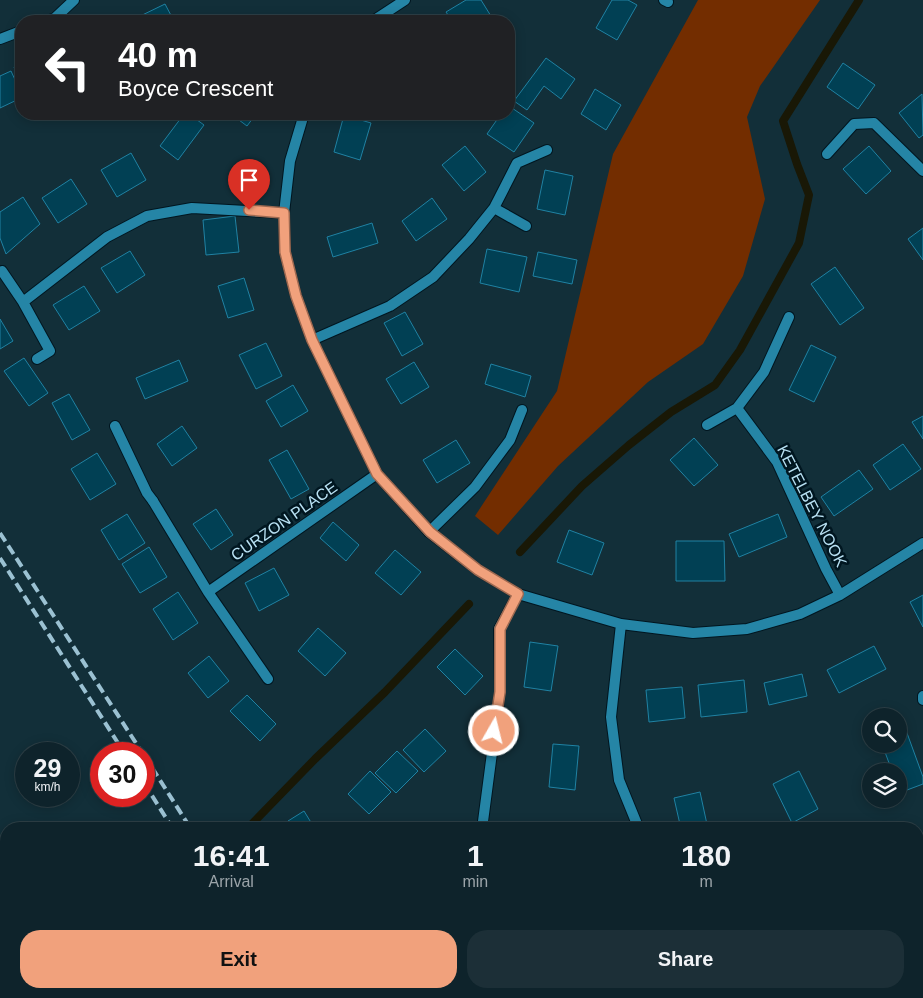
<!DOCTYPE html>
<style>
body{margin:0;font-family:Arial,sans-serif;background:#1c2f37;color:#f1f3f6;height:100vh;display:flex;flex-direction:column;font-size:19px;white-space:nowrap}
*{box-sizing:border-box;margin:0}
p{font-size:16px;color:#9ba4a9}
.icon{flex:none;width:28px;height:28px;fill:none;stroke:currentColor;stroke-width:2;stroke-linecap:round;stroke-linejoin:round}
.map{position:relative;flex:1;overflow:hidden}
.sheet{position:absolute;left:0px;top:822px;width:924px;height:176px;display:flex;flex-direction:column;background:#0e232b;border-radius:20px 20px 0 0;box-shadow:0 2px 12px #0003,0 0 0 1px #2e4047}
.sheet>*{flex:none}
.guide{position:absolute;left:15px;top:15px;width:500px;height:105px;border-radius:20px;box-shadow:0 2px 12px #0003,0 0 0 1px #2e4047;background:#202124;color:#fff;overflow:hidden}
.tools{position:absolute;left:862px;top:708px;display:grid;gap:10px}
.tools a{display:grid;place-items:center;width:45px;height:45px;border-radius:50%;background:#0e232b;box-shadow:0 2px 12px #0003,0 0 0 1px #2e4047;font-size:25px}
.speed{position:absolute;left:15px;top:742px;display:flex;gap:10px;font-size:25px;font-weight:700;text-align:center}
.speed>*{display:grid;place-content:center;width:65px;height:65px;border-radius:50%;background:#0e232b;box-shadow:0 2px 12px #0003,0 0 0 1px #2e4047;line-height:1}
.speed small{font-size:12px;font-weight:400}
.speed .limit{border:8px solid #d22;background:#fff;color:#111}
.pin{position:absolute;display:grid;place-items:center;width:42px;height:42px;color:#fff;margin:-51px -21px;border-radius:50% 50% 50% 0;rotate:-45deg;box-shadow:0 0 5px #0007}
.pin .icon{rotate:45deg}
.me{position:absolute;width:55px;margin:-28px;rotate:8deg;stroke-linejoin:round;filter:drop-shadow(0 0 4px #0008)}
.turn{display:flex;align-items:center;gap:18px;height:105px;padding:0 20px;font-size:22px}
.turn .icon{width:65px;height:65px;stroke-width:2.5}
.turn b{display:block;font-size:35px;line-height:42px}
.eta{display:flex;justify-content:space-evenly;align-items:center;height:85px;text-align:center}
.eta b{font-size:30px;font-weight:600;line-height:35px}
.button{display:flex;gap:10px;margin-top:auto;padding:10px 20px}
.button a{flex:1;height:58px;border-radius:20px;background:#f1a17c;color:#111;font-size:20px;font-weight:600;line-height:58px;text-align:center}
.button a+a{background:#1c2f37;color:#f1f3f6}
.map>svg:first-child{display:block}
</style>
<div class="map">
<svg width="923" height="998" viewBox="0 0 923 998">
<rect width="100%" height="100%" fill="#122f39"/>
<path fill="#732d00" d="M 698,0 L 820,0 L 760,86 L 747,117 L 765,199 L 743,276 L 703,344 L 648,382 L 558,466 L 498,535 L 475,516 L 557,391 L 613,154 Z"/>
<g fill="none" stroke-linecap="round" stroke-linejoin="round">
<path stroke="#191806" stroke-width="8" d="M 520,552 L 582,486 L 629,445 L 671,412 L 715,385 L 740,350 L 799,243 L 809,195 L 797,164 L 783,121 L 859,0
M 247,829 L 315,759 L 385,692 L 469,604"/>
</g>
<path fill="#014054" stroke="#2082a3" d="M 466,0 L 481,0 L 494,21 L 452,21 L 446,12 Z
M 612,0 L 628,0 L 637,5 L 617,40 L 596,28 Z
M 165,4 L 174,21 L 132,21 L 132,20 Z
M 546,58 L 575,79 L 561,99 L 544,86 L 527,110 L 514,101 Z
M 21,63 L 21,83 L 14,67 Z
M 843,63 L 875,85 L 858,109 L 827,87 Z
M 11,71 L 21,93 L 21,98 L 0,108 L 0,76 Z
M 595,89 L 621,105 L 606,130 L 581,114 Z
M 922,94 L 923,135 L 919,138 L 899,113 Z
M 509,106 L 534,123 L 514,152 L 487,134 L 501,114 L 509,114 Z
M 184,114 L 189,114 L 204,125 L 178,160 L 160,146 Z
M 231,114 L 256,114 L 247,126 Z
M 344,115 L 371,123 L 360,160 L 334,152 Z
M 465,146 L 486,172 L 464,191 L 442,165 Z
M 869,146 L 891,171 L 866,194 L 843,169 Z
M 131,153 L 146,180 L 117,197 L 101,170 Z
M 545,170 L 573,176 L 565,215 L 537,209 Z
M 71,179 L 87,204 L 58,223 L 42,198 Z
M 23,197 L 40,224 L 6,254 L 0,238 L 0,212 Z
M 432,198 L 447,219 L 416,241 L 402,221 Z
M 235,216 L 239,252 L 206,255 L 203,220 Z
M 372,223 L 378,243 L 333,257 L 327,237 Z
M 923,228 L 923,260 L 908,239 Z
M 487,249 L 527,257 L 519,292 L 480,283 Z
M 130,251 L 145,275 L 117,293 L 101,268 Z
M 538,252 L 577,260 L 572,284 L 533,276 Z
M 835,267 L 864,308 L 840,325 L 811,284 Z
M 244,278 L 254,310 L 228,318 L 218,286 Z
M 84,286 L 100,311 L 69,330 L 53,305 Z
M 405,312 L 423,344 L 402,356 L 384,323 Z
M 0,319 L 13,341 L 0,349 Z
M 266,343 L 282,376 L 256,389 L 239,355 Z
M 811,345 L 836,357 L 814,402 L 789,390 Z
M 24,358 L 48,393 L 29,406 L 4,371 Z
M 179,360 L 188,381 L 145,399 L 136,378 Z
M 414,362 L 429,387 L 401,404 L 386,379 Z
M 491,364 L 531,376 L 525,397 L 485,384 Z
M 293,385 L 308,411 L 281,427 L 266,401 Z
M 69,394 L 90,430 L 72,440 L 52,403 Z
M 923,416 L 923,439 L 912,422 Z
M 182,426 L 197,448 L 172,466 L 157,444 Z
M 694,438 L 718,465 L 694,486 L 670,460 Z
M 456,440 L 470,463 L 437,483 L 423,460 Z
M 903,444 L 921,469 L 890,490 L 873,465 Z
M 287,450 L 309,489 L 291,499 L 269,460 Z
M 97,453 L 116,484 L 90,500 L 71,469 Z
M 859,470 L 873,489 L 834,516 L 821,497 Z
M 216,509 L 233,535 L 211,550 L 193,524 Z
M 127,514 L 145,543 L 119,560 L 101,530 Z
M 778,514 L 787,537 L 739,557 L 729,534 Z
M 333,522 L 359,545 L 346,561 L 320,538 Z
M 569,530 L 604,543 L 592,575 L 557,562 Z
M 676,541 L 724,541 L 725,581 L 676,581 Z
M 149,547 L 167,577 L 140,593 L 122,564 Z
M 395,550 L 421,572 L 401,595 L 375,573 Z
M 274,568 L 289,595 L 259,611 L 245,583 Z
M 178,592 L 198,623 L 173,640 L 153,609 Z
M 923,595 L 923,627 L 910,602 Z
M 318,628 L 346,653 L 325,676 L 298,651 Z
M 530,642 L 558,646 L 551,691 L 524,687 Z
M 874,646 L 886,669 L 839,693 L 827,670 Z
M 455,649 L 483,676 L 465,695 L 437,667 Z
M 209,656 L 229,681 L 208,698 L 188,673 Z
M 802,674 L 807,696 L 769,705 L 764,683 Z
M 744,680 L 747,712 L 701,717 L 698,685 Z
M 682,687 L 685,718 L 649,722 L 646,690 Z
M 247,695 L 276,724 L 260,741 L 230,711 Z
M 903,722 L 923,777 L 923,784 L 899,793 L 899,771 L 892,771 L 882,744 L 899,744 L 899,723 Z
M 425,729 L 446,751 L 424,772 L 403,750 Z
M 553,744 L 579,746 L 575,790 L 549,787 Z
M 397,751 L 418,771 L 396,793 L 375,773 Z
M 370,771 L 391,792 L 369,814 L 348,794 Z
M 799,771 L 818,809 L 792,823 L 773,784 Z
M 700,792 L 708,829 L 681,829 L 674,798 Z
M 304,811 L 315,829 L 293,829 L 288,821 Z
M 404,992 L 428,992 L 431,998 L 397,998 L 396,997 Z"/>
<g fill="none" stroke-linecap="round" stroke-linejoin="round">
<defs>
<path id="service" d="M 664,0 L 668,2
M 827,154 L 854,124 L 874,123 L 923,171
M 115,426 L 147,493 L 153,501
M 429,532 L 475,487 L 510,440 L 522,410
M 923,696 L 923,700"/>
<path id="minor" d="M 47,21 L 55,18 L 74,0
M 373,21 L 405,0
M 0,39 L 21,31
M 304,114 L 290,161 L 284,213 L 285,252 L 296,296 L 312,340 L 377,474 L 429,532 L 478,570 L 518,594 L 621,624 L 693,633 L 747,629 L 800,614 L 840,595 L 923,543
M 494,208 L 526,226
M 2,271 L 23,302 L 50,351 L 37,359
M 23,302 L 107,237 L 147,216 L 192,208 L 284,213
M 789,317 L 764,372 L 737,408 L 777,462 L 826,569 L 840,595
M 312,340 L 390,306 L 433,277 L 469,239 L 494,208 L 517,163 L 547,150
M 707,425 L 737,408
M 153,501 L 208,592 L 268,679
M 208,592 L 377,474
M 621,624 L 611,717 L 619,780 L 639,829
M 482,829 L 500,692 L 499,629 L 518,594"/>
</defs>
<use href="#service" stroke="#001620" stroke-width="12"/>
<use href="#minor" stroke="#001620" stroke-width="12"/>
<use href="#service" stroke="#2585a6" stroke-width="10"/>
<use href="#minor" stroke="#2585a6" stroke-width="10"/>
<path stroke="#9bc1d2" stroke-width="4" stroke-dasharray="10 5" stroke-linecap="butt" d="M 0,533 L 143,754
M 0,558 L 125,754
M 144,755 L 191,829
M 144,783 L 173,829
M 278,992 L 282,998
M 296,992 L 300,998"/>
</g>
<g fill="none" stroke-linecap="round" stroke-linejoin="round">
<defs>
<path id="route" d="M 249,210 L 284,213 L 285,252 L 296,296 L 312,340 L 377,474 L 430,532 L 478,570 L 518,594 L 500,629 L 500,692 L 494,731"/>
</defs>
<use href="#route" stroke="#9d6951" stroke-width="12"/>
<use href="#route" stroke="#f1a17c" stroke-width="9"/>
</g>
<g text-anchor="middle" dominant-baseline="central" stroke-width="5" stroke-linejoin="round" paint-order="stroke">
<g font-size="16" fill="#b9e2f4" stroke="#001620">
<text transform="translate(812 506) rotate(63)">KETELBEY NOOK</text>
<text transform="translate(284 521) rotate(-35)">CURZON PLACE</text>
</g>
</g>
</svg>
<div class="tools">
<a><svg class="icon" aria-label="search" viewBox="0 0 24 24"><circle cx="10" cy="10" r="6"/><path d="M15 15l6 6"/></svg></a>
<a><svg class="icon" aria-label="layers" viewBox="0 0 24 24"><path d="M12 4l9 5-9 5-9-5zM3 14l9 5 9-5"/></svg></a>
</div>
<div class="speed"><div>29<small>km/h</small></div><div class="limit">30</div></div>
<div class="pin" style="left:249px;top:210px;background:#d93025"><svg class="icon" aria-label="arrive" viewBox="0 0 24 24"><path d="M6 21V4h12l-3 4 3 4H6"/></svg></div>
<svg class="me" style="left:494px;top:731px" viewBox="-20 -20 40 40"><circle r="17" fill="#f1a17c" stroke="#fff" stroke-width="3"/><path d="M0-11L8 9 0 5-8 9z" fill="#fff"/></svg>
<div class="guide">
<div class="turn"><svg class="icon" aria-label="left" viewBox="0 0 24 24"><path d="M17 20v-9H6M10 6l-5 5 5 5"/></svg><div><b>40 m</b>Boyce Crescent</div></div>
</div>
<section class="sheet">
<div class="eta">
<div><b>16:41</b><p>Arrival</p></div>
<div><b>1</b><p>min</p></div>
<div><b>180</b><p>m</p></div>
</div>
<div class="button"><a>Exit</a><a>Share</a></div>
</section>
</div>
